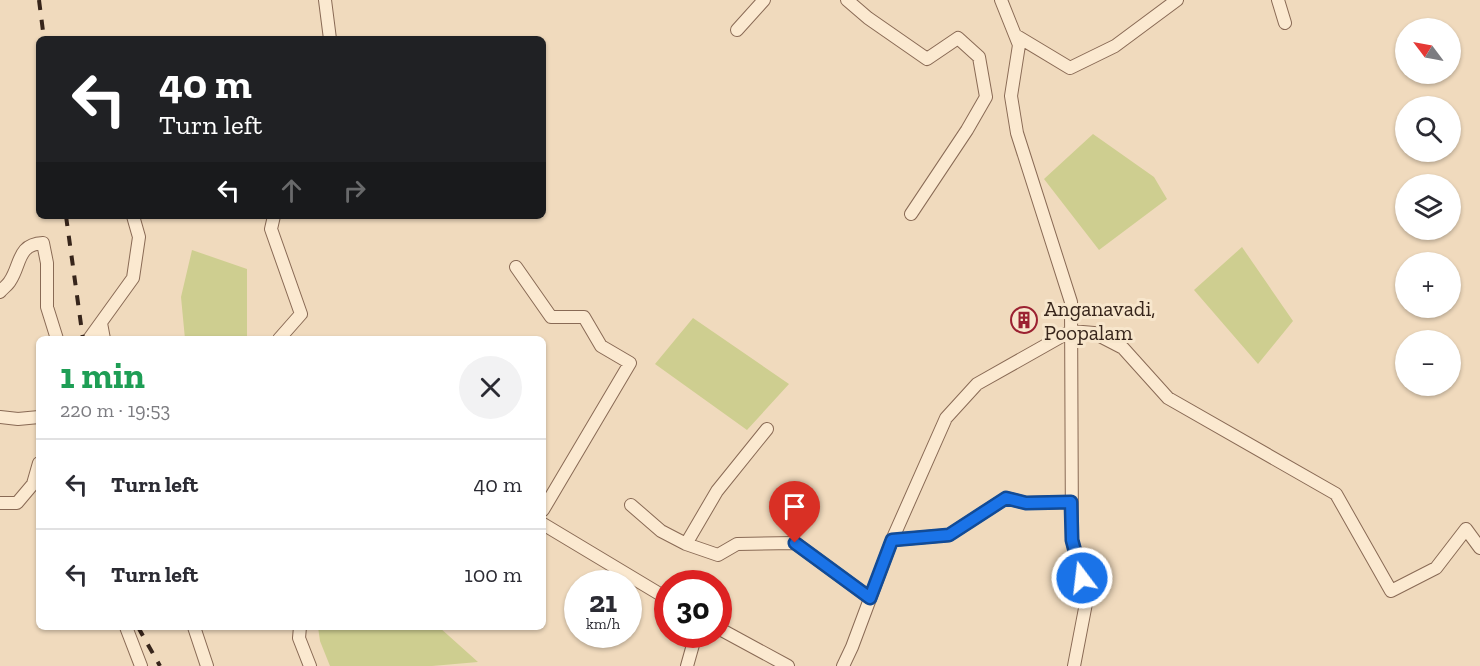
<!DOCTYPE html>
<meta charset="utf-8">
<style>
body{margin:0;font-family:"Zilla Slab",serif;background:#f2f2f3;color:#2b2b33;height:100vh;display:flex;flex-direction:column;font-size:22px;white-space:nowrap}
*{box-sizing:border-box;margin:0}
p{font-size:20px;color:#7c7c81}
.icon{flex:none;width:33px;height:33px;fill:none;stroke:currentColor;stroke-width:2;stroke-linecap:round;stroke-linejoin:round}
.map{position:relative;flex:1;overflow:hidden}
.details{position:absolute;left:36px;top:336px;width:510px;height:294px;display:flex;flex-direction:column;background:#fff;border-radius:9px;box-shadow:0 2px 4px #0004}
.details>*{flex:none}
.banner{position:absolute;left:36px;top:36px;width:510px;height:183px;border-radius:9px;box-shadow:0 2px 4px #0004;background:#202124;color:#fff;overflow:hidden}
.needle{width:39px;rotate:302deg}
.fabs{position:absolute;left:1395px;top:18px;display:grid;gap:12px}
.fabs a{display:grid;place-items:center;width:66px;height:66px;border-radius:50%;background:#fff;box-shadow:0 2px 4px #0004;font-size:30px}
.speed{position:absolute;left:564px;top:570px;display:flex;gap:12px;font-size:30px;font-weight:700;text-align:center}
.speed>*{display:grid;place-content:center;width:78px;height:78px;border-radius:50%;background:#fff;box-shadow:0 2px 4px #0004;line-height:1}
.speed small{font-size:15px;font-weight:400}
.speed .limit{border:9px solid #d22;background:#fff;color:#111}
.pin{position:absolute;display:grid;place-items:center;width:51px;height:51px;color:#fff;margin:-62px -26px;border-radius:50% 50% 50% 0;rotate:-45deg;box-shadow:0 0 6px #0007}
.pin .icon{rotate:45deg}
.me{position:absolute;width:66px;margin:-33px;rotate:345deg;stroke-linejoin:round;filter:drop-shadow(0 0 4px #0008)}
.turn{display:flex;align-items:center;gap:21px;height:126px;padding:0 24px;font-size:27px}
.turn .icon{width:78px;height:78px;stroke-width:2.5}
.turn b{display:block;font-size:42px;line-height:51px}
.lanes{display:flex;align-items:center;height:57px;padding:0 24px;background:#0003;justify-content:center;gap:30px;direction:ltr}
.lanes .off{opacity:.35}
.round{display:grid;place-items:center;flex:none;width:63px;height:63px;border-radius:32px;background:#f2f2f3}
.headline{display:flex;align-items:center;justify-content:space-between;height:102px;padding:0 24px}
h1{font-size:36px;font-weight:700;line-height:45px;color:#1e9e55}
ul{padding:0;list-style:none}
li{display:flex;align-items:center;gap:18px;height:90px;padding:0 24px;border-top:2px solid #e1e1e2}
li div{flex:1}
li b{display:block;font-size:22px}
li em{font-style:normal}
.map>svg:first-child{display:block}
</style>
<div class="map">
<svg width="1480" height="666" viewBox="0 0 1480 666">
<rect width="100%" height="100%" fill="#f0dabd"/>
<path fill="#cece90" d="M 1093,134 L 1154,177 L 1167,199 L 1099,250 L 1044,179 Z
M 1242,247 L 1293,321 L 1258,364 L 1194,290 Z
M 192,250 L 247,269 L 247,339 L 185,339 L 181,297 Z
M 693,318 L 789,384 L 747,430 L 655,364 Z
M 318,627 L 439,627 L 478,662 L 432,666 L 330,666 L 320,641 Z"/>
<g fill="none" stroke-linecap="round" stroke-linejoin="round">
<defs>
<path id="minor" d="M 325,0 L 330,39
M 847,0 L 868,18 L 927,59 L 958,38 L 979,57 L 986,97 L 967,130 L 911,214
M 1001,0 L 1019,45 L 1011,96 L 1017,133 L 1071,302 L 1072,540 L 1087,598 L 1074,666
M 1278,0 L 1285,23
M 737,30 L 764,0
M 1015,35 L 1070,68 L 1115,46 L 1177,0
M 274,216 L 271,229 L 301,314 L 279,339
M 516,267 L 551,317 L 584,317 L 601,346 L 630,363 L 543,510
M 0,292 C 3,288 8,285 10,281 C 21,265 17,244 43,243 L 47,263 L 47,307 L 57,339
M 101,323 L 104,339
M 89,339 L 133,278 L 139,237 L 133,216
M 0,417 L 18,419 L 39,417
M 767,429 L 717,491 L 686,544 L 718,555 L 737,544 L 795,543 L 870,598
M 0,503 L 17,503 L 33,484 L 39,463
M 631,505 L 661,531 L 686,544
M 543,524 L 668,599
M 892,540 L 949,535 L 1006,498 L 1026,503 L 1071,502
M 126,627 L 141,666
M 194,627 L 207,666
M 300,627 L 299,638 L 310,666
M 718,628 L 788,666
M 687,666 L 696,634
M 843,666 L 852,647 L 892,540 L 946,418 L 977,384 L 1071,331 L 1094,333 L 1123,348 L 1168,398 L 1336,494 L 1391,591 L 1436,568 L 1466,529 L 1480,548"/>
</defs>
<use href="#minor" stroke="#896a55" stroke-width="14"/>
<use href="#minor" stroke="#fbe9d0" stroke-width="12"/>
<path stroke="#37251b" stroke-width="4" stroke-dasharray="10 10" stroke-linecap="butt" d="M 39,0 L 44,39
M 66,216 L 83,339
M 138,627 L 160,666"/>
</g>
<g fill="none" stroke-linecap="round" stroke-linejoin="round">
<defs>
<path id="route" d="M 795,543 L 870,598 L 892,540 L 949,535 L 1006,498 L 1026,503 L 1071,502 L 1072,540 L 1082,578"/>
</defs>
<use href="#route" stroke="#114b97" stroke-width="15"/>
<use href="#route" stroke="#1a73e8" stroke-width="10"/>
</g>
<defs>
<symbol id="building-ring" viewBox="-11 -11 22 22"><circle r="9.5" fill="#f7e6cc" stroke="#9b2131" stroke-width="1.5"/><path d="M-4-6H4V6H1V3H-1V6H-4ZM-2.5-4.3h1.7v1.8h-1.7ZM.8-4.3h1.7v1.8H.8ZM-2.5-1h1.7V.8h-1.7ZM.8-1h1.7V.8H.8Z" fill="#9b2131"/></symbol>
</defs>
<g fill-rule="evenodd">
<use href="#building-ring" x="1009" y="305" width="30" height="30"/>
</g>
<g text-anchor="middle" dominant-baseline="central" stroke-width="6" stroke-linejoin="round" paint-order="stroke">
<g font-size="21" fill="#37251b" stroke="#f7e6cc" text-anchor="start">
<text x="1044" y="308">Anganavadi,<tspan x="1044" dy="24">Poopalam</tspan></text>
</g>
</g>
</svg>
<div class="fabs">
<a><svg class="needle" viewBox="-14 -14 28 28"><path d="M0-13l5 13h-10z" fill="#e53935"/><path d="M0 13l5-13h-10z" fill="#7c7c81"/></svg></a>
<a><svg class="icon" aria-label="search" viewBox="0 0 24 24"><circle cx="10" cy="10" r="6"/><path d="M15 15l6 6"/></svg></a>
<a><svg class="icon" aria-label="layers" viewBox="0 0 24 24"><path d="M12 4l9 5-9 5-9-5zM3 14l9 5 9-5"/></svg></a>
<a>+</a>
<a>−</a>
</div>
<div class="speed"><div>21<small>km/h</small></div><div class="limit">30</div></div>
<div class="pin" style="left:795px;top:543px;background:#d93025"><svg class="icon" aria-label="arrive" viewBox="0 0 24 24"><path d="M6 21V4h12l-3 4 3 4H6"/></svg></div>
<svg class="me" style="left:1082px;top:578px" viewBox="-20 -20 40 40"><circle r="17" fill="#1a73e8" stroke="#fff" stroke-width="3"/><path d="M0-11L8 9 0 5-8 9z" fill="#fff"/></svg>
<div class="banner">
<div class="turn"><svg class="icon" aria-label="left" viewBox="0 0 24 24"><path d="M17 20v-9H6M10 6l-5 5 5 5"/></svg><div><b>40 m</b>Turn left</div></div>
<div class="lanes"><svg class="icon" aria-label="left" viewBox="0 0 24 24"><path d="M17 20v-9H6M10 6l-5 5 5 5"/></svg><svg class="icon off" aria-label="ahead" viewBox="0 0 24 24"><path d="M12 20V5M6 11l6-6 6 6"/></svg><svg class="icon off" aria-label="right" viewBox="0 0 24 24"><path d="M7 20v-9h11M14 6l5 5-5 5"/></svg></div>
</div>
<section class="details">
<div class="headline"><div><h1>1 min</h1><p>220 m · 19:53</p></div><a class="round"><svg class="icon" aria-label="close" viewBox="0 0 24 24"><path d="M6 6l12 12M18 6L6 18"/></svg></a></div>
<ul>
<li><svg class="icon" aria-label="left" viewBox="0 0 24 24"><path d="M17 20v-9H6M10 6l-5 5 5 5"/></svg><div><b>Turn left</b></div><em>40 m</em></li>
<li><svg class="icon" aria-label="left" viewBox="0 0 24 24"><path d="M17 20v-9H6M10 6l-5 5 5 5"/></svg><div><b>Turn left</b></div><em>100 m</em></li>
</ul>
</section>
</div>
